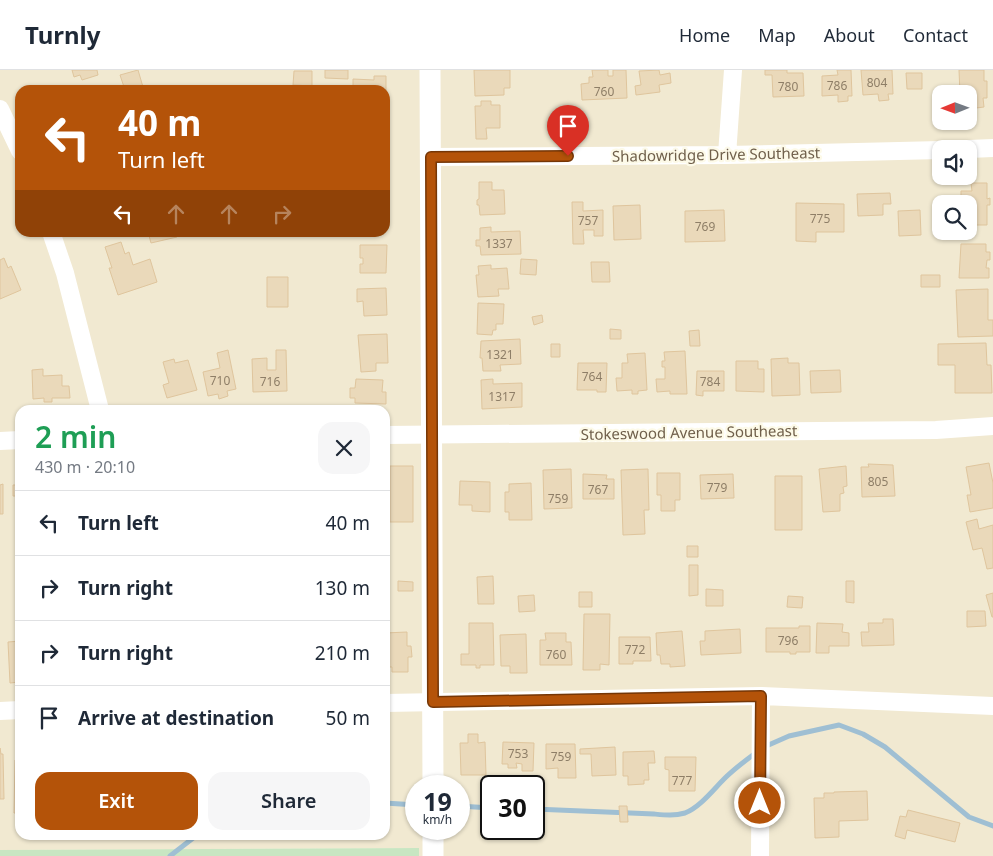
<!DOCTYPE html>
<meta charset="utf-8">
<style>
body{margin:0;font-family:"Noto Sans",sans-serif;background:#f6f6f7;color:#1f2937;height:100vh;display:flex;flex-direction:column;font-size:19px;white-space:nowrap}
*{box-sizing:border-box;margin:0}
p{font-size:16px;color:#747a83}
.icon{flex:none;width:28px;height:28px;fill:none;stroke:currentColor;stroke-width:2;stroke-linecap:round;stroke-linejoin:round}
.map{position:relative;flex:1;overflow:hidden}
.panel{position:absolute;left:15px;top:335px;width:375px;height:435px;display:flex;flex-direction:column;background:#fff;border-radius:15px;box-shadow:0 1px 4px #0004}
.panel>*{flex:none}
.banner{position:absolute;left:15px;top:15px;width:375px;height:152px;border-radius:15px;box-shadow:0 1px 4px #0004;background:#b45309;color:#fff;overflow:hidden}
.needle{width:32px;rotate:269deg}
.tools{position:absolute;left:932px;top:15px;display:grid;gap:10px}
.tools a{display:grid;place-items:center;width:45px;height:45px;border-radius:10px;background:#fff;box-shadow:0 1px 4px #0004;font-size:25px}
.speed{position:absolute;left:405px;top:705px;display:flex;gap:10px;font-size:25px;font-weight:700;text-align:center}
.speed>*{display:grid;place-content:center;width:65px;height:65px;border-radius:50%;background:#fff;box-shadow:0 1px 4px #0004;line-height:1}
.speed small{font-size:12px;font-weight:400}
.speed .limit{border:2px solid #111;border-radius:8px;background:#fff;color:#111}
.pin{position:absolute;display:grid;place-items:center;width:42px;height:42px;color:#fff;margin:-51px -21px;border-radius:50% 50% 50% 0;rotate:-45deg;box-shadow:0 0 5px #0007}
.pin .icon{rotate:45deg}
.me{position:absolute;width:55px;margin:-28px;rotate:0deg;stroke-linejoin:round;filter:drop-shadow(0 0 4px #0008)}
.turn{display:flex;align-items:center;gap:18px;height:105px;padding:0 20px;font-size:22px}
.turn .icon{width:65px;height:65px;stroke-width:2.5}
.turn b{display:block;font-size:35px;line-height:42px}
.lanes{display:flex;align-items:center;height:48px;padding:0 20px;background:#0003;justify-content:center;gap:25px;direction:ltr}
.lanes .off{opacity:.35}
.round{display:grid;place-items:center;flex:none;width:52px;height:52px;border-radius:15px;background:#f6f6f7}
.head{display:flex;align-items:center;justify-content:space-between;height:85px;padding:0 20px}
h1{font-size:30px;font-weight:600;line-height:38px;color:#1e9e55}
.action{display:flex;gap:10px;margin-top:auto;padding:10px 20px}
.action a{flex:1;height:58px;border-radius:15px;background:#b45309;color:#fff;font-size:20px;font-weight:600;line-height:58px;text-align:center}
.action a+a{background:#f6f6f7;color:#1f2937}
ul{padding:0;list-style:none}
li{display:flex;align-items:center;gap:15px;height:65px;padding:0 20px;border-top:1px solid #e0e1e3}
li div{flex:1}
li b{display:block;font-size:19px}
li em{font-style:normal}
header{display:flex;align-items:center;gap:30px;box-sizing:border-box;height:70px;padding:0 25px;background:#fff;border-bottom:1px solid #e0e1e3}
header strong{font-size:24px}
nav{display:flex;gap:28px;margin-inline-start:auto;font-size:18px}
.map>svg:first-child{display:block}
</style>
<header>
<strong>Turnly</strong>
<nav><a>Home</a><a>Map</a><a>About</a><a>Contact</a></nav>
</header>
<div class="map">
<svg width="993" height="786" viewBox="0 0 993 786">
<rect width="100%" height="100%" fill="#faf6e2"/>
<path fill="#f1e9d1" fill-rule="evenodd" d="M 0,0 L 993,0 L 993,786 L 419,786 L 419,778 L 0,780 ZM 20,20 L 385,20 L 385,162 L 20,162 ZM 941,24 L 969,24 L 969,51 L 941,51 ZM 941,79 L 969,79 L 969,106 L 941,106 ZM 941,134 L 969,134 L 969,161 L 941,161 ZM 20,340 L 385,340 L 385,765 L 20,765 ZM 416,716 L 459,716 L 459,759 L 416,759 ZM 491,716 L 534,716 L 534,759 L 491,759 Z"/>
<path fill="#c8e6c2" d="M 419,778 L 419,786 L 0,786 L 0,780 Z"/>
<g fill="none" stroke-linecap="round" stroke-linejoin="round">
<path stroke="#9fbfd3" stroke-width="5" d="M 764,677 L 789,666 L 839,655 L 863,664 L 885,677 L 969,747 L 993,756
M 385,733 L 416,735
M 459,736 L 491,738
M 534,739 L 654,744 C 665,745 674,746 685,743 C 700,737 713,720 724,709 C 734,699 746,690 757,682
M 170,786 L 197,765"/>
</g>
<path fill="#ead9ba" stroke="#dfc59d" d="M 72,0 L 97,0 L 98,5 L 82,10 L 80,5 L 74,7 Z
M 138,0 L 143,17 L 132,20 L 125,20 L 120,5 Z
M 325,0 L 348,0 L 348,9 L 325,8 Z
M 474,0 L 510,0 L 510,18 L 504,18 L 504,25 L 475,26 Z
M 592,0 L 608,0 L 608,6 L 613,6 L 613,0 L 626,0 L 627,28 L 582,30 L 581,14 L 589,13 L 589,7 L 593,7 Z
M 659,0 L 660,5 L 670,3 L 671,13 L 659,15 L 660,22 L 636,25 L 635,16 L 641,15 L 639,1 Z
M 765,0 L 787,0 L 787,3 L 803,3 L 804,26 L 773,27 L 772,5 L 765,5 Z
M 837,0 L 851,0 L 852,26 L 848,26 L 848,31 L 838,32 L 838,25 L 822,26 L 822,6 L 838,5 Z
M 861,0 L 892,0 L 893,24 L 888,24 L 889,30 L 879,31 L 878,24 L 863,25 Z
M 959,0 L 984,0 L 984,11 L 987,11 L 987,28 L 983,28 L 984,37 L 976,38 L 976,43 L 969,44 L 969,24 L 960,24 Z
M 294,1 L 312,1 L 312,16 L 293,15 Z
M 906,3 L 922,3 L 922,19 L 907,19 Z
M 374,6 L 386,6 L 386,39 L 385,20 L 353,20 L 353,9 L 374,10 Z
M 481,31 L 491,31 L 491,35 L 500,35 L 500,58 L 486,58 L 487,69 L 476,69 L 475,36 L 481,36 Z
M 479,112 L 492,112 L 492,120 L 504,120 L 505,144 L 480,145 L 479,135 L 477,135 L 477,130 L 479,129 Z
M 971,113 L 987,113 L 987,129 L 990,128 L 990,135 L 987,135 L 987,155 L 969,155 L 969,134 L 961,134 L 961,121 L 972,121 Z
M 890,123 L 891,134 L 883,134 L 883,145 L 858,146 L 857,124 Z
M 572,132 L 583,132 L 583,141 L 603,140 L 603,166 L 594,166 L 594,160 L 583,160 L 584,174 L 573,174 Z
M 796,133 L 844,134 L 844,162 L 816,162 L 816,172 L 796,171 Z
M 640,135 L 641,169 L 614,170 L 613,136 Z
M 724,140 L 725,171 L 685,172 L 685,141 Z
M 920,140 L 921,165 L 899,166 L 898,141 Z
M 491,157 L 491,162 L 520,161 L 521,184 L 481,185 L 480,176 L 476,176 L 476,170 L 480,170 L 480,158 Z
M 148,162 L 176,162 L 177,167 L 151,173 Z
M 121,172 L 125,184 L 129,182 L 133,195 L 150,189 L 157,212 L 118,225 L 109,198 L 112,198 L 105,177 Z
M 961,174 L 986,174 L 986,182 L 990,182 L 990,190 L 987,190 L 986,198 L 989,198 L 989,208 L 959,208 Z
M 360,175 L 387,175 L 386,203 L 360,203 L 360,194 L 363,194 L 363,188 L 360,188 Z
M 4,188 L 8,198 L 11,196 L 21,220 L 0,229 L 0,190 Z
M 521,189 L 537,190 L 536,205 L 520,204 Z
M 591,192 L 609,192 L 610,212 L 592,212 Z
M 491,195 L 491,199 L 507,198 L 509,219 L 498,219 L 499,226 L 478,227 L 476,205 L 479,205 L 478,196 Z
M 921,205 L 940,205 L 940,217 L 921,217 Z
M 267,207 L 288,207 L 288,237 L 267,237 Z
M 386,218 L 387,245 L 364,246 L 363,231 L 357,232 L 357,219 Z
M 988,219 L 988,250 L 993,250 L 993,266 L 958,267 L 956,220 Z
M 478,233 L 504,234 L 503,254 L 496,254 L 496,260 L 493,260 L 492,265 L 477,264 Z
M 542,245 L 543,252 L 534,255 L 532,247 Z
M 610,259 L 621,260 L 621,269 L 610,269 Z
M 699,260 L 700,276 L 690,276 L 689,261 Z
M 387,264 L 388,293 L 376,293 L 376,301 L 361,302 L 358,265 Z
M 520,269 L 521,294 L 500,295 L 501,301 L 483,301 L 482,288 L 480,288 L 481,271 Z
M 986,273 L 987,295 L 991,295 L 992,323 L 955,323 L 955,295 L 938,295 L 938,274 Z
M 551,274 L 560,274 L 560,287 L 551,287 Z
M 228,280 L 236,319 L 227,321 L 228,326 L 219,329 L 218,324 L 208,326 L 203,302 L 220,298 L 217,283 Z
M 276,280 L 286,280 L 287,321 L 253,322 L 252,289 L 267,288 L 267,300 L 276,300 Z
M 685,281 L 687,324 L 670,324 L 670,321 L 657,322 L 656,309 L 665,309 L 665,297 L 662,297 L 662,291 L 665,291 L 664,282 Z
M 645,283 L 647,320 L 638,321 L 638,324 L 632,324 L 632,320 L 617,321 L 616,308 L 622,308 L 622,293 L 628,293 L 627,284 Z
M 788,288 L 788,293 L 799,293 L 800,325 L 772,326 L 771,289 Z
M 174,289 L 175,293 L 188,290 L 197,320 L 167,328 L 163,315 L 169,313 L 163,292 Z
M 736,291 L 758,291 L 758,299 L 764,299 L 764,322 L 736,321 Z
M 578,293 L 607,293 L 606,322 L 597,322 L 597,320 L 577,320 Z
M 43,299 L 43,306 L 62,305 L 62,316 L 69,316 L 70,328 L 52,328 L 52,332 L 44,332 L 44,328 L 33,329 L 32,300 Z
M 840,300 L 841,322 L 811,323 L 810,301 Z
M 697,301 L 724,301 L 724,321 L 703,321 L 703,326 L 696,325 Z
M 356,309 L 383,310 L 382,322 L 386,322 L 386,334 L 355,333 L 355,328 L 350,328 L 350,318 L 355,318 Z
M 493,309 L 493,314 L 522,313 L 522,337 L 482,339 L 481,310 Z
M 989,393 L 993,413 L 993,438 L 970,442 L 967,425 L 971,425 L 966,397 Z
M 868,394 L 893,395 L 895,426 L 862,427 L 861,397 L 869,397 Z
M 390,396 L 413,396 L 413,452 L 390,452 Z
M 846,396 L 847,416 L 843,417 L 844,423 L 840,424 L 840,441 L 823,442 L 819,399 Z
M 571,399 L 572,438 L 544,439 L 543,400 Z
M 648,399 L 649,440 L 644,440 L 645,464 L 623,465 L 621,400 Z
M 657,403 L 680,403 L 680,430 L 675,430 L 675,441 L 661,441 L 661,425 L 657,425 Z
M 583,404 L 607,405 L 606,409 L 614,409 L 614,429 L 583,429 Z
M 733,404 L 734,428 L 701,429 L 700,405 Z
M 775,406 L 802,406 L 802,460 L 775,460 Z
M 460,411 L 490,412 L 490,442 L 472,441 L 472,435 L 459,435 Z
M 531,413 L 532,450 L 509,450 L 509,442 L 505,442 L 505,422 L 509,422 L 509,414 Z
M 3,414 L 3,444 L 0,444 L 0,415 Z
M 13,415 L 20,415 L 20,450 L 18,426 L 13,426 Z
M 977,449 L 979,459 L 993,455 L 993,498 L 987,499 L 982,478 L 973,480 L 966,452 Z
M 687,476 L 698,476 L 698,487 L 687,487 Z
M 689,495 L 698,495 L 698,525 L 689,526 Z
M 493,506 L 494,534 L 478,534 L 477,507 Z
M 398,511 L 413,512 L 413,521 L 398,521 Z
M 846,511 L 854,511 L 854,533 L 846,532 Z
M 706,519 L 723,520 L 723,536 L 706,536 Z
M 579,522 L 592,522 L 592,537 L 579,537 Z
M 993,523 L 993,547 L 992,547 L 986,525 Z
M 534,525 L 535,541 L 519,542 L 518,526 Z
M 788,526 L 803,527 L 802,538 L 787,537 Z
M 967,541 L 985,541 L 986,556 L 967,557 Z
M 584,544 L 610,544 L 609,595 L 600,594 L 600,600 L 583,600 Z
M 883,549 L 893,549 L 894,575 L 862,576 L 861,562 L 869,562 L 868,553 L 883,553 Z
M 469,553 L 493,553 L 494,595 L 480,595 L 480,598 L 476,598 L 476,595 L 461,595 L 461,584 L 469,584 Z
M 817,553 L 843,554 L 842,562 L 849,563 L 849,576 L 829,576 L 829,583 L 816,583 Z
M 799,556 L 810,556 L 810,582 L 796,582 L 796,584 L 790,584 L 790,582 L 766,582 L 766,558 L 799,558 Z
M 740,559 L 741,583 L 701,585 L 700,571 L 705,571 L 705,561 Z
M 682,561 L 685,596 L 670,597 L 670,594 L 661,594 L 660,585 L 657,585 L 656,563 Z
M 407,562 L 407,576 L 411,576 L 412,587 L 408,587 L 408,602 L 392,602 L 392,597 L 385,597 L 385,563 Z
M 545,563 L 566,563 L 566,572 L 571,572 L 572,595 L 540,595 L 540,570 L 546,570 Z
M 526,564 L 527,603 L 510,603 L 510,596 L 501,596 L 500,565 Z
M 619,567 L 650,567 L 651,591 L 633,591 L 633,594 L 619,594 Z
M 20,571 L 20,612 L 10,613 L 8,572 Z
M 468,664 L 478,664 L 478,673 L 485,672 L 486,705 L 461,705 L 460,673 L 468,673 Z
M 503,672 L 534,673 L 533,701 L 522,701 L 522,694 L 516,693 L 517,698 L 508,698 L 508,694 L 502,694 Z
M 546,674 L 575,674 L 576,708 L 558,708 L 558,698 L 546,699 Z
M 615,677 L 616,705 L 592,706 L 591,684 L 580,684 L 580,679 Z
M 0,678 L 1,684 L 3,684 L 4,729 L 0,729 Z
M 654,681 L 655,693 L 648,693 L 649,710 L 644,710 L 644,714 L 628,715 L 628,706 L 623,706 L 623,682 Z
M 665,687 L 696,687 L 695,721 L 669,721 L 669,700 L 665,699 Z
M 15,690 L 20,690 L 20,743 L 14,743 Z
M 867,721 L 868,750 L 839,751 L 839,767 L 815,768 L 814,728 L 824,728 L 824,723 L 834,723 L 834,722 Z
M 619,736 L 627,736 L 628,752 L 620,752 Z
M 908,740 L 960,753 L 955,772 L 907,760 L 905,769 L 895,766 L 900,746 L 906,747 Z"/>
<g fill="none" stroke-linecap="round" stroke-linejoin="round">
<path stroke="#fff" stroke-width="18" d="M 0,39 L 20,81
M 969,79 L 993,78
M 727,85 L 733,0
M 431,87 L 727,85 L 941,80
M 51,162 L 65,203 L 100,340
M 385,365 L 936,360 L 993,356
M 0,371 L 20,370
M 385,633 L 761,626 L 993,636
M 0,641 L 20,640
M 760,786 L 761,626"/>
<path stroke="#fff" stroke-width="21" d="M 430,0 L 433,716
M 433,759 L 433,786"/>
</g>
<g fill="none" stroke-linecap="round" stroke-linejoin="round">
<defs>
<path id="route" d="M 568,86 L 431,87 L 433,632 L 761,626 L 760,733"/>
</defs>
<use href="#route" stroke="#753606" stroke-width="12"/>
<use href="#route" stroke="#b45309" stroke-width="9"/>
</g>
<g text-anchor="middle" dominant-baseline="central" stroke-width="4.5" stroke-linejoin="round" paint-order="stroke">
<g font-size="12" fill="#8e7e67">
<text x="877" y="12">804</text>
<text x="837" y="15">786</text>
<text x="788" y="16">780</text>
<text x="604" y="21">760</text>
<text x="820" y="148">775</text>
<text x="588" y="150">757</text>
<text x="705" y="156">769</text>
<text x="499" y="173">1337</text>
<text x="500" y="284">1321</text>
<text x="592" y="306">764</text>
<text x="220" y="310">710</text>
<text x="270" y="311">716</text>
<text x="710" y="311">784</text>
<text x="502" y="326">1317</text>
<text x="878" y="411">805</text>
<text x="717" y="417">779</text>
<text x="598" y="419">767</text>
<text x="558" y="428">759</text>
<text x="788" y="570">796</text>
<text x="635" y="579">772</text>
<text x="556" y="584">760</text>
<text x="518" y="683">753</text>
<text x="561" y="686">759</text>
<text x="682" y="710">777</text>
</g>
<g font-size="15" fill="#70604b" stroke="#fdfae8">
<text transform="translate(716 84) rotate(-1)">Shadowridge Drive Southeast</text>
<text transform="translate(689 362) rotate(-1)">Stokeswood Avenue Southeast</text>
</g>
</g>
</svg>
<div class="tools">
<a><svg class="needle" viewBox="-14 -14 28 28"><path d="M0-13l5 13h-10z" fill="#e53935"/><path d="M0 13l5-13h-10z" fill="#747a83"/></svg></a>
<a><svg class="icon" aria-label="sound" viewBox="0 0 24 24"><path d="M4 9h4l5-4v14l-5-4H4zM17 9q2 3 0 6"/></svg></a>
<a><svg class="icon" aria-label="search" viewBox="0 0 24 24"><circle cx="10" cy="10" r="6"/><path d="M15 15l6 6"/></svg></a>
</div>
<div class="speed"><div>19<small>km/h</small></div><div class="limit">30</div></div>
<div class="pin" style="left:568px;top:86px;background:#d93025"><svg class="icon" aria-label="arrive" viewBox="0 0 24 24"><path d="M6 21V4h12l-3 4 3 4H6"/></svg></div>
<svg class="me" style="left:760px;top:733px" viewBox="-20 -20 40 40"><circle r="17" fill="#b45309" stroke="#fff" stroke-width="3"/><path d="M0-11L8 9 0 5-8 9z" fill="#fff"/></svg>
<div class="banner">
<div class="turn"><svg class="icon" aria-label="left" viewBox="0 0 24 24"><path d="M17 20v-9H6M10 6l-5 5 5 5"/></svg><div><b>40 m</b>Turn left</div></div>
<div class="lanes"><svg class="icon" aria-label="left" viewBox="0 0 24 24"><path d="M17 20v-9H6M10 6l-5 5 5 5"/></svg><svg class="icon off" aria-label="ahead" viewBox="0 0 24 24"><path d="M12 20V5M6 11l6-6 6 6"/></svg><svg class="icon off" aria-label="ahead" viewBox="0 0 24 24"><path d="M12 20V5M6 11l6-6 6 6"/></svg><svg class="icon off" aria-label="right" viewBox="0 0 24 24"><path d="M7 20v-9h11M14 6l5 5-5 5"/></svg></div>
</div>
<section class="panel">
<div class="head"><div><h1>2 min</h1><p>430 m · 20:10</p></div><a class="round"><svg class="icon" aria-label="close" viewBox="0 0 24 24"><path d="M6 6l12 12M18 6L6 18"/></svg></a></div>
<ul>
<li><svg class="icon" aria-label="left" viewBox="0 0 24 24"><path d="M17 20v-9H6M10 6l-5 5 5 5"/></svg><div><b>Turn left</b></div><em>40 m</em></li>
<li><svg class="icon" aria-label="right" viewBox="0 0 24 24"><path d="M7 20v-9h11M14 6l5 5-5 5"/></svg><div><b>Turn right</b></div><em>130 m</em></li>
<li><svg class="icon" aria-label="right" viewBox="0 0 24 24"><path d="M7 20v-9h11M14 6l5 5-5 5"/></svg><div><b>Turn right</b></div><em>210 m</em></li>
<li><svg class="icon" aria-label="arrive" viewBox="0 0 24 24"><path d="M6 21V4h12l-3 4 3 4H6"/></svg><div><b>Arrive at destination</b></div><em>50 m</em></li>
</ul>
<div class="action"><a>Exit</a><a>Share</a></div>
</section>
</div>
